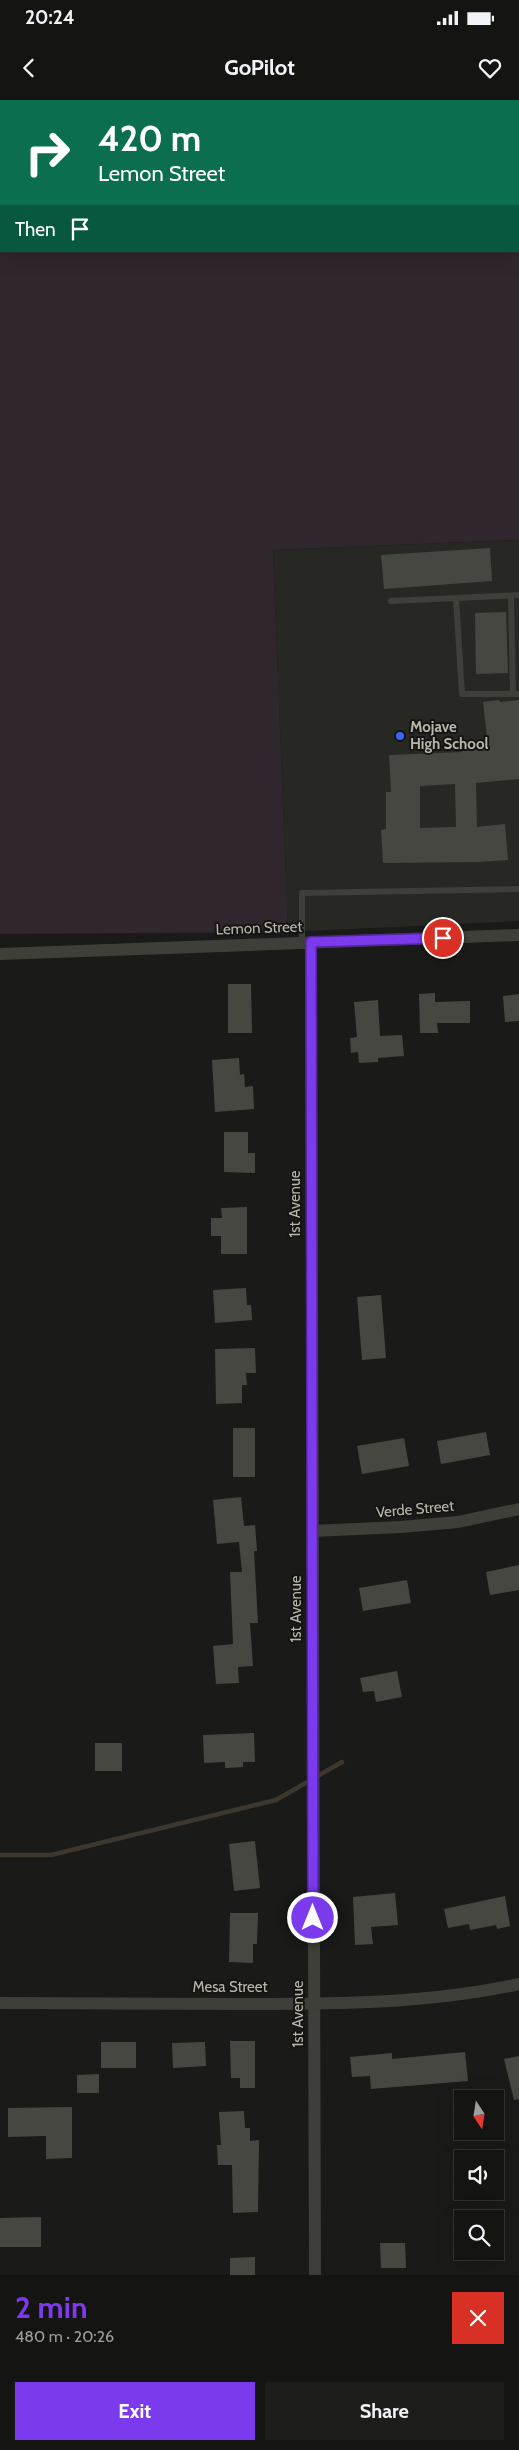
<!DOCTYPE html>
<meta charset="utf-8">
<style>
body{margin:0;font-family:Cabin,sans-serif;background:#1d1d1b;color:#f1f3f6;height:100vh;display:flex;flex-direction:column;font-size:19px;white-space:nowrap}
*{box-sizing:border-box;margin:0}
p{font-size:16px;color:#9d9e9f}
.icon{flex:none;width:28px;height:28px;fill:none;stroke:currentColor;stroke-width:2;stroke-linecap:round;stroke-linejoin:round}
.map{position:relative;height:2175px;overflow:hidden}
.panel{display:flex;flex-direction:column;background:#141412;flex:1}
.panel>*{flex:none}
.top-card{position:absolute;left:0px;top:0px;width:520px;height:152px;box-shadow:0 5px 20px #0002,0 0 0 1px #333332;background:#0b6e4f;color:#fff;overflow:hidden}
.needle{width:32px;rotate:168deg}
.tools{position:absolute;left:454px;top:1990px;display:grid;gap:10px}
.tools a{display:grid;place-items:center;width:50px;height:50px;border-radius:0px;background:#141412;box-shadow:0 5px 20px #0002,0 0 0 1px #333332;font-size:25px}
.pin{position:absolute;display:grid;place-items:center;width:42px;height:42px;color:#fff;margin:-21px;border:2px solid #fff;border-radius:50%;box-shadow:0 1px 5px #0007}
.me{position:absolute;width:55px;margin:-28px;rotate:0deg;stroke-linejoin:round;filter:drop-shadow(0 0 4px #0008)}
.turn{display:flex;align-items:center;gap:18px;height:105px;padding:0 15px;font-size:22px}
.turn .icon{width:65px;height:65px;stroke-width:2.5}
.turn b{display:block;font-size:35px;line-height:42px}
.then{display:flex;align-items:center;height:48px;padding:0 15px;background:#0003;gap:10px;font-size:19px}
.round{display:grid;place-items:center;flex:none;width:52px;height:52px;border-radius:0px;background:#1d1d1b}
.headline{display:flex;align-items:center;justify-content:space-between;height:85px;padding:0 15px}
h1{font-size:30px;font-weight:800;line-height:38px;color:#7c3aed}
.primary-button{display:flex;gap:10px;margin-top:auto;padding:10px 15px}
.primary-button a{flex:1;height:58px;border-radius:0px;background:#7c3aed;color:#fff;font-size:20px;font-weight:800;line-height:58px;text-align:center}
.primary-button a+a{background:#1d1d1b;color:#f1f3f6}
.status{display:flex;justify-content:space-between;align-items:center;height:35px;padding:0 25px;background:#141412;direction:ltr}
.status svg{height:14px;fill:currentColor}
header{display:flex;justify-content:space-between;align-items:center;height:65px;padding:0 15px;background:#141412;font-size:22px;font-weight:800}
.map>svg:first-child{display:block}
</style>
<div class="status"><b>20:24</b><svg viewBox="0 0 49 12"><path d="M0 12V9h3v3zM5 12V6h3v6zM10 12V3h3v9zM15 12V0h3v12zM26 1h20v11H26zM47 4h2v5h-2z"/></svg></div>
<header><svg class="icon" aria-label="back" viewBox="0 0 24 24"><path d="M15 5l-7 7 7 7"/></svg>GoPilot<svg class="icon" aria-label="heart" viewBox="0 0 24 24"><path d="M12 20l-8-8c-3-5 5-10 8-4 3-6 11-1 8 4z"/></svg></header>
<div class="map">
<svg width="519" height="2175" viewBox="0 0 519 2175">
<rect width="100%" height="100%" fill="#1a1a18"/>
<path fill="#272724" d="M 519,440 L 519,821 L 288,832 L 273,450 Z"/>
<path fill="#2f262e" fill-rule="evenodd" d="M 0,0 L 519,0 L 519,440 L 273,450 L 288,832 L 0,834 ZM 1,1 L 519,1 L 519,151 L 1,151 Z"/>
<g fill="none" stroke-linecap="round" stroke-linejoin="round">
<path stroke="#3e372e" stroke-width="4.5" d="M 0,1755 L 51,1755 L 276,1700 L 342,1662"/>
</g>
<path fill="#474742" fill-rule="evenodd" d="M 490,448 L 492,481 L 384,489 L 381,455 Z
M 506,512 L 508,573 L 476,574 L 475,513 Z
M 499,600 L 500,602 L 519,600 L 519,679 L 476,683 L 477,727 L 505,724 L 508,760 L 478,762 L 383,763 L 381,730 L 386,729 L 386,692 L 391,692 L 389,655 L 462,652 L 461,647 L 488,646 L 483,602 ZM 455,684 L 456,727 L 420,728 L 420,686 Z
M 228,884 L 251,884 L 252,933 L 228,933 Z
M 435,893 L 435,902 L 470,901 L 470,923 L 437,923 L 438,933 L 420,933 L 419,894 Z
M 519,894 L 519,921 L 505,922 L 503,896 Z
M 378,900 L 380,936 L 402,935 L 404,956 L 378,958 L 378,962 L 359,963 L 358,952 L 351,953 L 350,938 L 357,937 L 354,902 Z
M 239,958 L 240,975 L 244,974 L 245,987 L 253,986 L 254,1009 L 215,1012 L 212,960 Z
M 224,1032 L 248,1032 L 248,1053 L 255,1053 L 255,1073 L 224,1072 Z
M 247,1107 L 247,1154 L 221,1154 L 221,1136 L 211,1136 L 211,1118 L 222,1118 L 221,1108 Z
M 246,1188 L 247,1205 L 251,1205 L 252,1220 L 215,1223 L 213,1190 Z
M 381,1195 L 386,1258 L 362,1260 L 357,1197 Z
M 255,1248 L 256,1273 L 246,1273 L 247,1285 L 242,1285 L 242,1303 L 216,1304 L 215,1249 Z
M 233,1328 L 255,1328 L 255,1377 L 233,1377 Z
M 486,1332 L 490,1355 L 441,1364 L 437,1341 Z
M 404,1338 L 409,1366 L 362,1374 L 357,1346 Z
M 241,1397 L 244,1426 L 255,1425 L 257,1451 L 254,1451 L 258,1523 L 250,1523 L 253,1566 L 238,1567 L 239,1583 L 216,1584 L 213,1546 L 233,1544 L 230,1472 L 242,1472 L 239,1442 L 217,1444 L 213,1400 Z
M 519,1465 L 519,1490 L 490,1495 L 486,1472 Z
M 407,1480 L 411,1503 L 363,1511 L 359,1488 Z
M 397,1571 L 402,1597 L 376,1602 L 374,1591 L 363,1592 L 360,1578 Z
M 254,1633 L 255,1662 L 243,1662 L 243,1667 L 225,1668 L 225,1662 L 204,1663 L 203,1635 Z
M 95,1643 L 122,1643 L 122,1671 L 95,1671 Z
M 255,1741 L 260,1788 L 234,1791 L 229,1744 Z
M 395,1793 L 398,1825 L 371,1827 L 373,1844 L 355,1845 L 353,1797 Z
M 505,1796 L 510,1826 L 497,1829 L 496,1825 L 470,1830 L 469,1824 L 448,1828 L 444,1809 Z
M 230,1813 L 258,1813 L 257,1844 L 253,1844 L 253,1863 L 229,1862 Z
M 230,1941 L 255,1941 L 255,1988 L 240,1988 L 240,1978 L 231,1978 Z
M 101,1942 L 136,1942 L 136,1968 L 101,1968 Z
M 205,1942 L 206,1966 L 173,1968 L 172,1943 Z
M 465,1952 L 468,1981 L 371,1989 L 370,1976 L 352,1977 L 350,1957 L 392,1953 L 392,1959 Z
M 519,1956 L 519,1999 L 514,2000 L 504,1959 Z
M 99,1974 L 99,1993 L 77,1993 L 77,1975 Z
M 72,2007 L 72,2058 L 46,2059 L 46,2036 L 8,2037 L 8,2008 Z
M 244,2011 L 245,2028 L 250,2028 L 250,2041 L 259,2040 L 258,2112 L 233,2113 L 232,2065 L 218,2065 L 217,2045 L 221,2045 L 219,2012 Z
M 41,2117 L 41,2147 L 0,2147 L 0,2118 Z
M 380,2143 L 405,2143 L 406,2168 L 381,2168 Z
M 255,2157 L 255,2175 L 230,2175 L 230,2158 Z"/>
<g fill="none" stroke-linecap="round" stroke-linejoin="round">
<path stroke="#3f3f39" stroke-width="6" d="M 511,496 L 513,594 L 519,594
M 456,498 L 462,594 L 513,594
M 391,501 L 519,495
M 302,843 L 302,793 L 519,789"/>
<path stroke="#3f3f39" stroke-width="12" d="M 311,842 L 315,2175
M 0,854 L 519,835
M 312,1431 L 401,1427 L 458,1422 L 519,1409
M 0,1903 C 80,1904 160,1904 239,1904 C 333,1904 427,1904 519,1884"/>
</g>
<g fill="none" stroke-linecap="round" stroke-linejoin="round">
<defs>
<path id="route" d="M 313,1818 L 311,842 L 443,838"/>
</defs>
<use href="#route" stroke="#51269a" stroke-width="12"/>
<use href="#route" stroke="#7c3aed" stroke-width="9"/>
</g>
<circle fill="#3865f3" stroke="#151513" stroke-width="2" cx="400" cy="636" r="5"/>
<g text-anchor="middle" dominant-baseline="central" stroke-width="4" stroke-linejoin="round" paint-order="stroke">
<g font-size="15" font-weight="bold" fill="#bab7aa" stroke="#151513" text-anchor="start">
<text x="410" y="627">Mojave<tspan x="410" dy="17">High School</tspan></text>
</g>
<g font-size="15" fill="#bab7aa" stroke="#151513">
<text transform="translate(259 828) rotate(-2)">Lemon Street</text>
<text transform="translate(295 1104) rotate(-90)">1st Avenue</text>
<text transform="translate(415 1409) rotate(-5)">Verde Street</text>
<text transform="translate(296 1509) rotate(-90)">1st Avenue</text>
<text x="230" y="1887">Mesa Street</text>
<text transform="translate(298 1914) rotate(-90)">1st Avenue</text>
</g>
</g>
</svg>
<div class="tools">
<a><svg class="needle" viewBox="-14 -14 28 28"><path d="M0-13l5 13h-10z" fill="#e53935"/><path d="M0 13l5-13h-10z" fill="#9d9e9f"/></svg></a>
<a><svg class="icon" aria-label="sound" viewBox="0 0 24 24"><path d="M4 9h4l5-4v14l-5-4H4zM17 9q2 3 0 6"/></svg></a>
<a><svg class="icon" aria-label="search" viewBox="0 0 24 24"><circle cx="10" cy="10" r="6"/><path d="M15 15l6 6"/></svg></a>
</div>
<div class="pin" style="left:443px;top:838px;background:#d93025"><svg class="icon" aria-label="arrive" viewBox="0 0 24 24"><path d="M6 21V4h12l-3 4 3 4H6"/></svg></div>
<svg class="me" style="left:313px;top:1818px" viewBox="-20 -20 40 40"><circle r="17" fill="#7c3aed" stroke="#fff" stroke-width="3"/><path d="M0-11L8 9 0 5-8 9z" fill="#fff"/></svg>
<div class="top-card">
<div class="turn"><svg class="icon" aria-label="right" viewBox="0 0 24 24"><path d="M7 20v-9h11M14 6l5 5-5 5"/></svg><div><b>420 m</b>Lemon Street</div></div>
<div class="then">Then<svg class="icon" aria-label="arrive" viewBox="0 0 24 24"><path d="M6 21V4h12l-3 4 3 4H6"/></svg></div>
</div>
</div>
<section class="panel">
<div class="headline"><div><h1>2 min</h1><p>480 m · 20:26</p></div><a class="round" style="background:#d93025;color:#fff"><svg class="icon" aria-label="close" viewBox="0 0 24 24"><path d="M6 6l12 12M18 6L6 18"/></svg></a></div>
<div class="primary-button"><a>Exit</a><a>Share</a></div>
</section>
